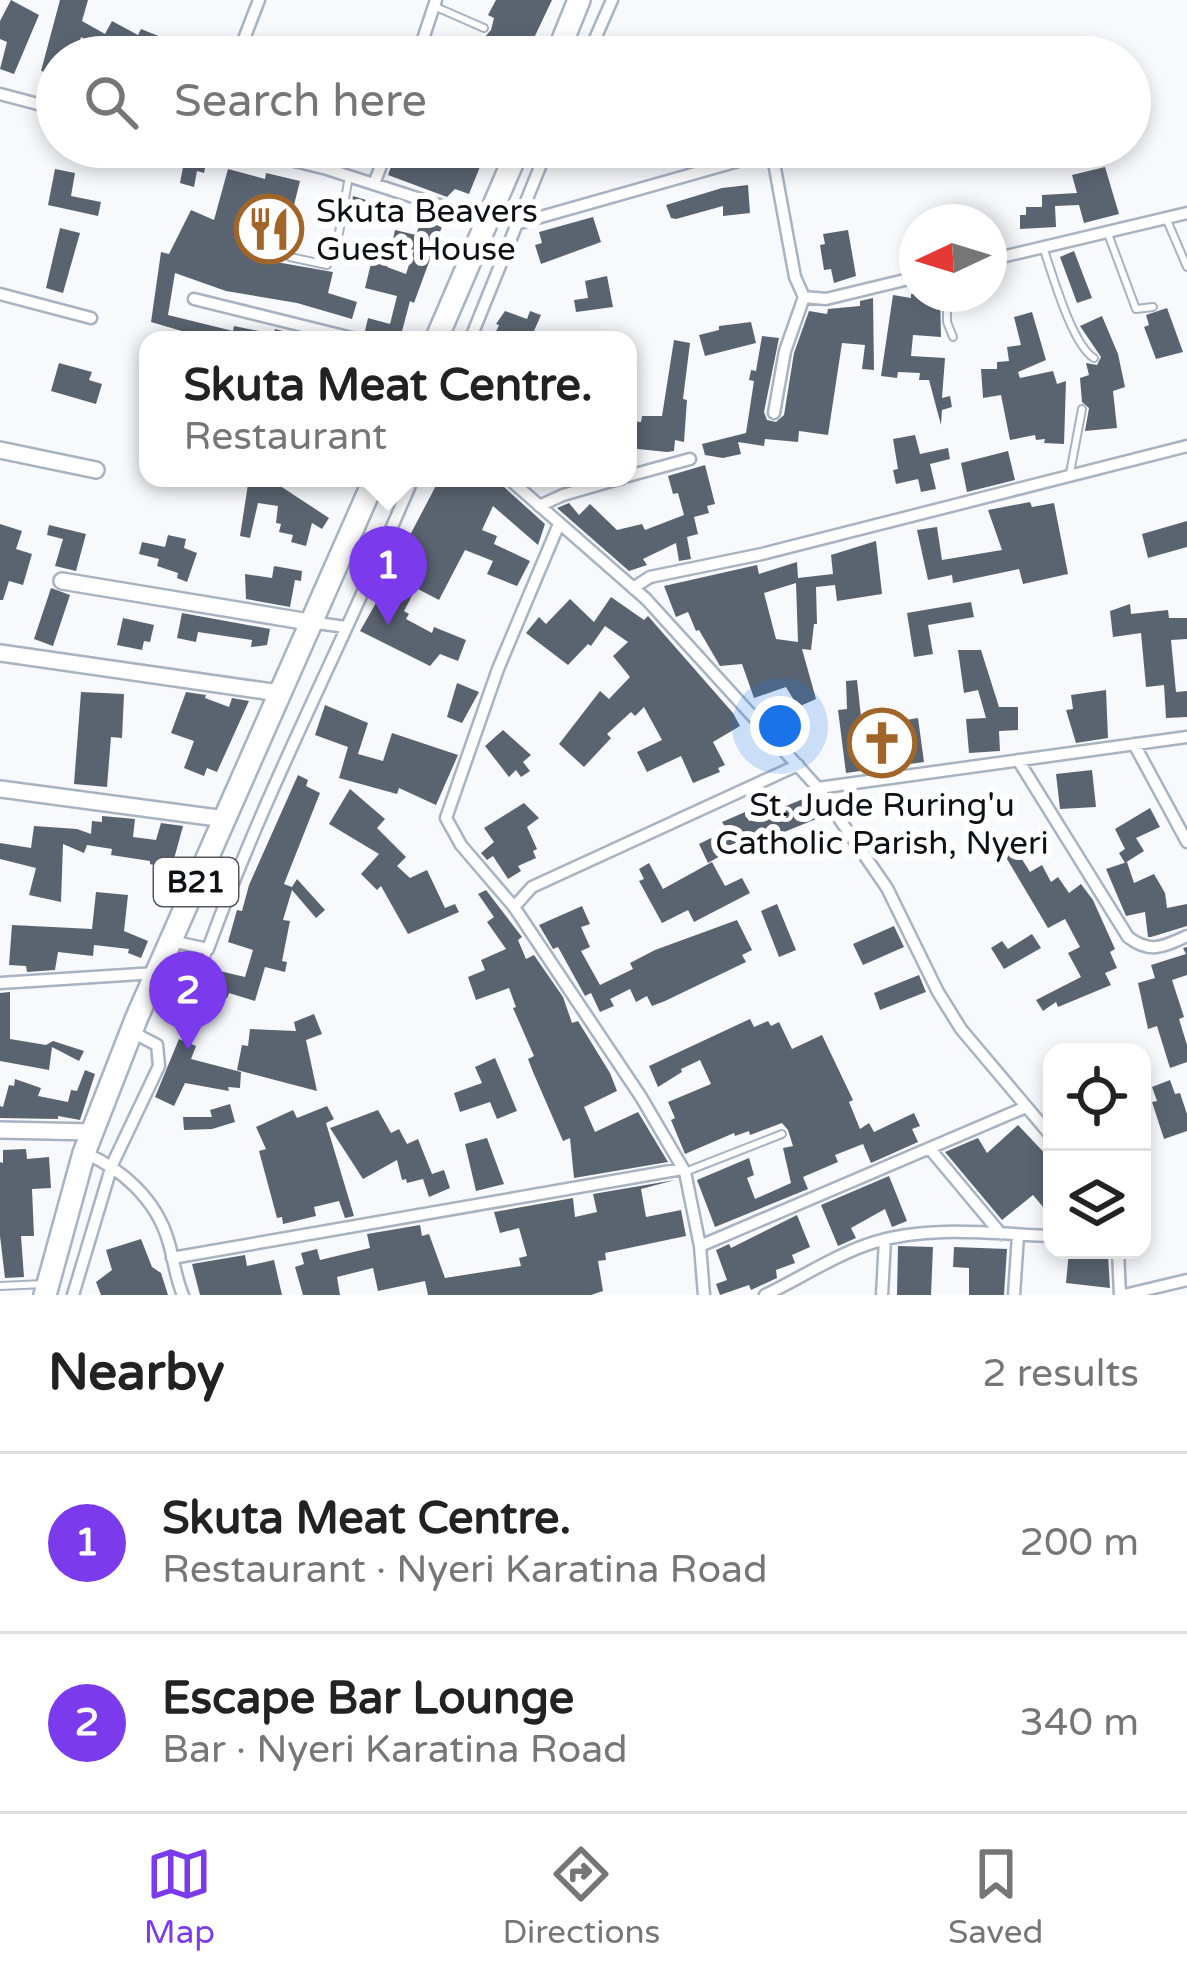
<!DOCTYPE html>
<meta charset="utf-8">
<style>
body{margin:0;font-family:"Varela Round",sans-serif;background:#f6f6f6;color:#222}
.controls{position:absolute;right:36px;bottom:36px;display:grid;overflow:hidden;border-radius:24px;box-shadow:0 6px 18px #0003}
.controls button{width:108px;height:108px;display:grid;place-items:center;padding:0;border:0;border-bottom:3px solid #e0e0e0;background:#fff;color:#222;font:60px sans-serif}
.compass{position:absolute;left:899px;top:204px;width:108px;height:108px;border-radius:50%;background:#fff;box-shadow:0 6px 18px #0003;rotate:266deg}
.you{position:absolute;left:780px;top:726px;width:42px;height:42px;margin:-30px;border:9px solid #fff;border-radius:50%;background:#1a73e8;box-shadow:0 0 0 18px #1a73e833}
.badge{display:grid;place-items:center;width:78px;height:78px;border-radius:50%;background:#7c3aed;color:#fff;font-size:39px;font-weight:700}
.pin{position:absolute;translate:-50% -99px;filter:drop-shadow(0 3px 6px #0008)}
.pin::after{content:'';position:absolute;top:63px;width:42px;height:36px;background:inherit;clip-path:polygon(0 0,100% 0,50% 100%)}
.popup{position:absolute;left:139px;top:331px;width:498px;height:156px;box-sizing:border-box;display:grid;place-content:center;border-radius:24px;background:#fff;filter:drop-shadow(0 3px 9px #0005);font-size:39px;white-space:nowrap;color:#767676}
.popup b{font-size:45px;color:#222}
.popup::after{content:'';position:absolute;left:50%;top:100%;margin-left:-24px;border:24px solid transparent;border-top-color:#fff}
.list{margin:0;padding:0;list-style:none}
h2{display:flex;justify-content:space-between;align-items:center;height:156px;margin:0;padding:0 48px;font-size:51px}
h2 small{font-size:39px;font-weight:400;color:#767676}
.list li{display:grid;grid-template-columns:78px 1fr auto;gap:36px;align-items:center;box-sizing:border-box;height:180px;padding:0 48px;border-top:3px solid #e0e0e0}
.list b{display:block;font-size:45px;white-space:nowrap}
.list p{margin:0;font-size:39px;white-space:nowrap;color:#767676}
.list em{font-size:39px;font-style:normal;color:#767676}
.icon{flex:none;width:66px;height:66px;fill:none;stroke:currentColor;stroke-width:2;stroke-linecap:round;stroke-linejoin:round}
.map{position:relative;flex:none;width:1187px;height:1295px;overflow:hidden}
.search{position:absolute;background:#fff;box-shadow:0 6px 18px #0003;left:36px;right:36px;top:36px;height:132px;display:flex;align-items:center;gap:30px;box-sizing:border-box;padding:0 42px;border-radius:66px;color:#767676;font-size:45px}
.sheet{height:516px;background:#fff}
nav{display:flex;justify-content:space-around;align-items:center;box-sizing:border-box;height:168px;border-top:3px solid #e0e0e0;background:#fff;font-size:33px;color:#767676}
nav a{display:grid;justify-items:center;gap:6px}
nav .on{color:#7c3aed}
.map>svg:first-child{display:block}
.building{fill:#5a6471;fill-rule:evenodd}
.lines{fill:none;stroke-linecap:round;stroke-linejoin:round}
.lane-casing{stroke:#a8b3c2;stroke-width:10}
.street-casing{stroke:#a8b3c2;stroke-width:15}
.secondary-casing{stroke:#a8b3c2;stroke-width:20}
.highway-casing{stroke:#a8b3c2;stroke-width:26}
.lane{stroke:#fff;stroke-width:6}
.street{stroke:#fff;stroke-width:10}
.secondary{stroke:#fff;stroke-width:15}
.highway{stroke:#fff;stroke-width:21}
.labels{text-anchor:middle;stroke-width:12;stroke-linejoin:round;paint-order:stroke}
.shield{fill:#fff;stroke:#56585c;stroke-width:3}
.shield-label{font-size:30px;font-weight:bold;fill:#0d1116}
.poi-label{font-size:33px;fill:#0d1116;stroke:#fff;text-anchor:start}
</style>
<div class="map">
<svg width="1187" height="1295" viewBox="0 0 1187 1295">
<rect width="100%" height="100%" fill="#f7f9fc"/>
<path class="building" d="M11 0 39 15 14 74 0 69 7 42 0 39V21Z
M60 0H88L82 21 105 34 112 21 138 35 141 29 176 43 171 57H101L105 50 81 37 76 57H57V75L41 71Z
M496 0H552L525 57 484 38 491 30 494 18 488 15Z
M188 147 208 155 204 173 197 171 194 187 180 183 184 162 160 158 162 148 187 152Z
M398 147H488L469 194 455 189 447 197 388 175Z
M1105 167 1119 214 1084 223 1079 205 1055 206 1056 227 1020 229V215H1026V207H1042V195L1077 193 1072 175Z
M55 169 75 173 71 196 101 202 98 216 48 205Z
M228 169 265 179 266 173 300 181 294 205 267 199 257 236 265 238 259 259 333 272 328 293 357 302 352 319 297 303 226 291 175 273 168 315 233 331 234 326 274 334 275 329 287 332 285 340H191L192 334 151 322 161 252 169 254 191 210 214 220Z
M748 185 750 213 723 216V206L676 219 671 218 666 205 722 188Z
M353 196 399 210 396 225 350 213Z
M423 214 444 221 414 303 410 301 400 339 365 331 368 318 390 324 397 296 365 288 376 243 392 247 387 267 406 274 414 250 392 244 395 230 416 235Z
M593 217 601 242 541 264 535 245 542 243 539 232Z
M60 228 80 233 63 293 46 288Z
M848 230 856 276 834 283 831 269 824 270 820 245 825 244 823 234Z
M1074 251 1092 298 1077 303 1060 257Z
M607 276 613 307 576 312 574 300 588 298 585 281Z
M911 294H940L941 337 913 335 911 356 945 358 942 398 950 396 952 407 942 410 941 425 929 380H919L920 373 898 372 897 378 881 376 893 295 911 298Z
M873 298 874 370 862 369 865 345 842 343 828 435 799 431 798 442 765 439 764 446 738 442 741 454 723 458 705 455 702 444 746 433 754 381 749 380 751 370 756 371 762 336 779 338 764 412 767 420 776 422 784 415 794 353 809 311 827 314 828 309 860 306V301Z
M1167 308 1183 352 1156 359 1144 327 1149 325 1146 315Z
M505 311 527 319 530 311 541 315 530 340H504L494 336 499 325 496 324Z
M1032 312 1046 360 1018 372 1020 378 1053 371 1057 384 1066 381 1064 444 1044 443 1045 439 1036 440 1035 435 1010 440 1001 395 983 398 981 369H997V362L1009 361 1007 347 1021 345 1014 317Z
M1102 316 1118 354 1125 387 1113 391 1117 428 1085 431 1089 408 1082 402 1080 378 1089 375 1086 363 1097 365 1101 357 1080 326Z
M751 322 756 343 705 356 699 335 719 330V326Z
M674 340 690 343 683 399 687 400 684 442 675 440 674 451 667 452 628 448V421L641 422 642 416H662Z
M59 363 92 372 89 380 102 384 96 404 51 391Z
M915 435 920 454 948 448 950 459 930 464 936 489 921 492 918 479 896 484 893 470 898 469 893 439Z
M1008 451 1015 480 967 492 961 463Z
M705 465 715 504 707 506 709 513 694 517 698 534 687 537 691 559 679 561 676 543 643 559 647 565 629 571 557 508 569 503 579 515 590 504 617 530 642 524 645 530 684 515 678 493 673 494 668 476Z
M249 478H268L329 518 322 529 312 523 306 546 291 542 293 535 279 532 281 524 276 523 278 506 258 503 250 538 240 536Z
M440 478H494L545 524 538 545 493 506 482 530 497 536 494 544 530 561 517 586 487 574 493 561 465 550 439 600 416 588 404 611 409 614 406 619 432 633 434 627 466 640 458 661 440 654 430 666 360 631 376 603 388 610 403 582 389 575Z
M1030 502 1032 507 1054 503 1068 574 1023 584 1019 569 953 583 952 575 928 580 917 530 937 527 942 560 1002 550 988 510Z
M1187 521V547L1148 558 1142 534Z
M0 524 22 531 16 549 32 554 23 585 9 581 3 600H0Z
M49 525 86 534 76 571 55 566 63 539 47 535Z
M168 535 186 539 184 548 197 553 187 582 177 578 178 573 157 566 159 559 139 554 142 542 165 547Z
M876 541 882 594 837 601 835 585 816 587 817 624H814L811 650 802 649 816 699 798 707 786 687 754 698 742 664 720 666 699 630 696 631 688 612 676 617 664 586 757 565 759 574 797 562 798 578 833 574 831 555ZM796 583 798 642 776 639 764 593Z
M274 566 302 571 301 581 295 580 290 607 246 599 245 574 272 578Z
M51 588 70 595 53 646 34 639Z
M611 597 644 620 648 616 733 713 740 726 713 742 725 765 718 768 720 772 693 783 681 756 647 772 637 752 662 740 644 707 635 716 631 712 607 734 611 738 584 767 559 744 600 691 609 699 630 677 613 656 628 642 605 626 591 646 588 644 568 665 526 633 539 617 546 624 570 599 594 622Z
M971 602 974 617 928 625 933 654 914 657 907 613Z
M1130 604 1131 614 1168 610 1169 618H1187V639L1171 640 1176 692 1187 691V717L1166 718 1164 685 1146 687 1141 633 1113 637 1110 611Z
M182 613 270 629 267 645 251 647 252 640 198 632 196 642 177 638Z
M123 618 154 625 150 642 144 641 142 650 117 645Z
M958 650H981L999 707H1018V730L999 731 1000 751 969 753 966 719 986 718 978 690 964 693Z
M857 680 863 735 902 729 900 721 918 718 924 762 846 773 838 710 847 709 846 681Z
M457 683 479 692 462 723 447 717Z
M1106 690 1108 738 1076 743 1066 710 1073 709 1071 695Z
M81 692 124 694 122 738 111 737 107 787 74 784Z
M186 692 206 695 205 698 229 707 232 698 249 701 217 772 207 768 204 776 184 768 194 741 171 733Z
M325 705 368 723 358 754 383 761 392 733 458 755 436 805 399 788 397 794 339 778 348 747 315 735Z
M503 730 531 755 523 762 530 771 521 777 516 770 509 777 485 746Z
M1092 770 1096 807 1060 809 1056 774Z
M298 775 308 780 306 786 320 793 284 884 292 887 297 879 325 910 316 918 292 890 283 920 290 921 282 961 287 962 285 972 265 967 255 1001 229 993 227 998 212 994 214 984 207 982 211 969 245 977 253 950 228 942 237 910 242 911 249 885Z
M350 789 385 819 377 828 406 857 397 866 410 878 427 870 445 908 455 904 459 912 408 934 381 886 377 890 361 874 379 854 329 824Z
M808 797 816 819 772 837 771 833 755 840 753 837 708 863 699 844 727 830 722 822 745 812 749 821Z
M524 803 539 818 527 827 537 849 533 851 536 858 518 866 521 871 508 879 493 856 487 860 481 853 494 842 484 828Z
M1150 808 1160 827 1136 838 1144 851 1125 863 1119 853 1125 849 1115 829Z
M102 816 135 819 133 837 156 840 161 823 183 826 171 870 150 864V861L111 855 112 849 87 845 84 853 63 844 61 902 29 895 36 868 0 859V843L31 848 34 826 77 829 91 834 92 821 102 822Z
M1008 837 1030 872 1042 865 1051 882 1058 877 1069 893 1081 884 1093 900 1115 949 1110 952 1117 968 1105 973 1111 985 1058 1007 1056 1002 1043 1011 1036 1000 1081 977 1068 953 1080 947 1065 919 1048 928 998 844Z
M712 862 725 886 742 878 750 893 694 922 688 910 662 923 639 881 644 879 639 869 649 863 663 889Z
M1127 862 1134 883 1154 874 1165 893 1167 908 1187 904V926L1151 937H1148L1145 912 1126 916 1106 869Z
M486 890 522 937 518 940 526 959 534 955 563 997 572 1023 578 1021 610 1073 617 1091 584 1107 595 1132 638 1112 668 1162 574 1178 570 1138 563 1141 533 1072 528 1059 534 1056 513 1008 516 1007 509 988 476 1000 468 977 485 970 481 960 506 949 487 922 494 917 478 894Z
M96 892 128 895 124 931 148 941 141 958 128 953 129 949 94 945 93 956 58 952 55 970 27 972 26 966 9 965 12 925 92 929Z
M777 904 796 950 779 957 761 911Z
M582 906 590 924 581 927 590 947 581 951 600 985 633 969 630 963 655 950 737 920 752 950 742 955 746 962 665 1001 652 1006 647 996 636 1002 630 989 610 999 614 1006 600 1012 591 993 585 996 558 947 553 949 539 925Z
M894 926 904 947 863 965 853 944Z
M1032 934 1041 948 1004 969 991 948 1002 941 1008 949Z
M1187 947V975L1172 980 1184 1017 1179 1019 1187 1045V1062L1170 1068 1157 1026 1148 1029 1138 983 1155 978 1151 965 1186 954 1183 948Z
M919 975 926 992 880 1010 874 993Z
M10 992V1039L46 1045 53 1041 84 1051 79 1061 52 1047 49 1070 0 1061V993Z
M314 1014 322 1034 306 1040 317 1091 237 1070 242 1045 248 1046 250 1029 296 1031 294 1022Z
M750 1019 754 1027 768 1021 771 1026 779 1022 792 1049 822 1035 853 1100 849 1102 860 1129 869 1123 874 1132 914 1113 920 1126 912 1129 918 1142 871 1163 863 1144 835 1155 838 1162 803 1177 808 1189 715 1227 697 1180 749 1158 754 1175 747 1178 755 1199 791 1183 783 1148 793 1146 788 1130 782 1123 750 1135 749 1131 735 1136 734 1133 685 1154 671 1120 675 1118 668 1102 711 1084 700 1060 681 1069 682 1072 658 1087 649 1066Z
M179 1039 196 1046 191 1059 241 1072 240 1088 228 1087 229 1091 185 1083 174 1106 155 1097Z
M495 1058 517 1111 497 1119 490 1102 460 1112 454 1093 482 1083 475 1067Z
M85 1070 95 1074 80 1120 58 1116V1119L0 1118V1106L3 1107 9 1085 14 1086 15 1079 41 1088 38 1096 68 1102 71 1090 77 1091Z
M1170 1080 1175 1094 1180 1093 1187 1114V1131L1164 1139 1152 1102 1157 1101 1152 1087Z
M230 1104 235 1122 212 1129 184 1130 183 1117H212L210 1110Z
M327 1106 334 1119 326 1123 354 1216 345 1218 339 1201 314 1207 316 1216 283 1224 282 1217 277 1218 259 1151 266 1149 256 1127 293 1110 297 1118Z
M378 1110 391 1133 399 1129 407 1144 418 1139 432 1174 444 1170 450 1188 429 1197 423 1179 407 1183 406 1179 402 1180 397 1160 363 1179 330 1128Z
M1018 1125 1052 1161V1201L1044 1208 1033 1195 1002 1220 945 1152 978 1138 987 1153Z
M487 1138 504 1184 476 1191 465 1144Z
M26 1149 27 1159 49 1157 51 1188 32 1189 34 1236H21L24 1277 5 1278 0 1236V1162L3 1163V1150Z
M889 1176 907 1221 892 1227 885 1209 851 1228 856 1238 838 1246 821 1205Z
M675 1180 641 1189 646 1217 681 1210 686 1236 605 1253 606 1260 598 1261 603 1291 591 1295H428L425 1281 378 1291 373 1268 337 1277 340 1295H303L295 1267 304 1264 301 1253 317 1249 320 1260 370 1248 367 1234 420 1225 422 1236 429 1234 445 1278 521 1266 519 1258 527 1256 519 1228 500 1233 494 1212 573 1198 575 1217 597 1212 593 1194Z
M797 1215 810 1247 792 1255 795 1263 776 1270 777 1278 751 1290 749 1285 720 1295 716 1284 727 1280 716 1250 729 1244 731 1248Z
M141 1239 152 1267 161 1273 168 1295H101L96 1282 112 1270 106 1250Z
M898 1246 933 1247 931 1295H897Z
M954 1247 1007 1249 1004 1295H969V1268L953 1267Z
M1069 1251 1108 1255 1110 1288 1066 1283Z
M245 1255 247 1266 274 1260 282 1295H200L192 1264Z"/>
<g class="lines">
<defs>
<path id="lane" d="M436 7 484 28
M1166 218 1187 267
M1107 231 1136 309 1153 307
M1043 247C1052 273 1072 345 1094 358
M290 257 327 265 339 233 349 176
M947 294V322L953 337
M1070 473 1082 409
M149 998 187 1001 196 996 208 951
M685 1172 782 1134
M0 1286 44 1284"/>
<path id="street" d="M237 57 259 0
M417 57 436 0
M587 57 612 0
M0 94 57 109
M238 147 327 169 488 221
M772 152 795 277 804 297 826 299 917 277
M374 184 388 147
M516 224 788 147
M989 260 1187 213
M0 294 91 318
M194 299 360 340
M470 340 548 147
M774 413 785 351 804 297
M628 476 690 459
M508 478 646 599 818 788 887 888 938 992 961 1029 1052 1137
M539 506 563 495 622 478
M559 524 498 669 446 818 461 845 514 907 641 1097 685 1172 700 1246 704 1295
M633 588 650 577 762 554 1187 446
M309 622 346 627
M1134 744 1187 842
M1018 760 1128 937C1150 954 1163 947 1187 936
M818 788 1187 737
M514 907 532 887 798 765
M171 941 208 949C266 788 347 636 413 478
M0 983 156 973
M930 1149 1001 1234
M84 1153C122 1168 156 1200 168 1240 174 1259 175 1277 183 1295
M700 1246 1026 1107
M1118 1250 1120 1295
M172 1258 682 1169
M73 1295 112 1165 159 1066 157 1045 132 1032
M765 1295C801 1278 836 1254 875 1242 930 1225 995 1234 1052 1236
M882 1295 885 1239
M1014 1295 1018 1235
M1124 1295 1187 1280"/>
<path id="secondary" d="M0 450 96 470
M62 581 309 622
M0 653 279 693
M0 789 225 819
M0 1130 93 1132"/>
<path id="highway" d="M556 57 579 0
M436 340 519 147
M45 1295 84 1153 137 1017 375 478"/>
</defs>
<use href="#lane" class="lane-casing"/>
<use href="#street" class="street-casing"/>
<use href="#secondary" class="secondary-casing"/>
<use href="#highway" class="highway-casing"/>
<use href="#lane" class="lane"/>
<use href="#street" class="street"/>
<use href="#secondary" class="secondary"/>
<use href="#highway" class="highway"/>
</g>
<defs>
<symbol id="restaurant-ring" viewBox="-11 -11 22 22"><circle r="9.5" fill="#fff" stroke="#a26529" stroke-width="1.5"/><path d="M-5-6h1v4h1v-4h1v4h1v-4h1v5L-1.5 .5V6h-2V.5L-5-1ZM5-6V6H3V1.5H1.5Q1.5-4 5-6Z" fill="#a26529"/></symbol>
<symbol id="church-ring" viewBox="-11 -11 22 22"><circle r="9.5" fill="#fff" stroke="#a26529" stroke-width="1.5"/><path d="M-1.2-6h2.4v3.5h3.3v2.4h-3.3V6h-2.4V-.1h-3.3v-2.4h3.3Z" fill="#a26529"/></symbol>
</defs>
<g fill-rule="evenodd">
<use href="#restaurant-ring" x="231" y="191" width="76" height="76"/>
<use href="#church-ring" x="844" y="705" width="76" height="76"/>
</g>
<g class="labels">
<rect class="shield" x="154" y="858" width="84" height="48" rx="9"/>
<g class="shield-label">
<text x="196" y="892">B21</text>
</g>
<g class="poi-label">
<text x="316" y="222">Skuta Beavers<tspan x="316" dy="38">Guest House</tspan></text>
<text x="882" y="816" text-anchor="middle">St. Jude Ruring'u<tspan x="882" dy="38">Catholic Parish, Nyeri</tspan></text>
</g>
</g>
</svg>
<div class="controls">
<button><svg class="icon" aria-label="locate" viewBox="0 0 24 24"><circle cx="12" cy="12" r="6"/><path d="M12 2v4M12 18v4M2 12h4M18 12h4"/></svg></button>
<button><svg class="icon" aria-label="layers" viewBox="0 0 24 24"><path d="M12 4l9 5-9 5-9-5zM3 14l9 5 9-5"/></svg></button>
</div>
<svg class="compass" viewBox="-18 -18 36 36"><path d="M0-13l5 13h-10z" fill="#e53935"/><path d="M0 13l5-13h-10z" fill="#767676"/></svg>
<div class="you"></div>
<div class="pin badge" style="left:388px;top:625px">1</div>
<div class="popup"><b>Skuta Meat Centre.</b>Restaurant</div>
<div class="pin badge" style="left:188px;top:1050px">2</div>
<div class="search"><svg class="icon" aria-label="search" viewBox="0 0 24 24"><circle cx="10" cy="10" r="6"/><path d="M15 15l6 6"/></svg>Search here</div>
</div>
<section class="sheet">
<h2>Nearby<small>2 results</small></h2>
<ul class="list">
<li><span class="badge">1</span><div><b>Skuta Meat Centre.</b><p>Restaurant · Nyeri Karatina Road</p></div><em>200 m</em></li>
<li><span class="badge">2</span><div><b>Escape Bar Lounge</b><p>Bar · Nyeri Karatina Road</p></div><em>340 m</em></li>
</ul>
</section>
<nav>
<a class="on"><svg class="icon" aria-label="map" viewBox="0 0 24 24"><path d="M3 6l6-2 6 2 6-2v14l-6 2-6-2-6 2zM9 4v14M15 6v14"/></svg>Map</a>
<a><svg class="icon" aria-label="directions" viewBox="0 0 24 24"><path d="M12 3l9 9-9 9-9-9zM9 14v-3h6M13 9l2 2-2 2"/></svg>Directions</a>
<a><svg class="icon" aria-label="saved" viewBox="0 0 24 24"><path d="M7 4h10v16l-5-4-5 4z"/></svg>Saved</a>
</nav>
